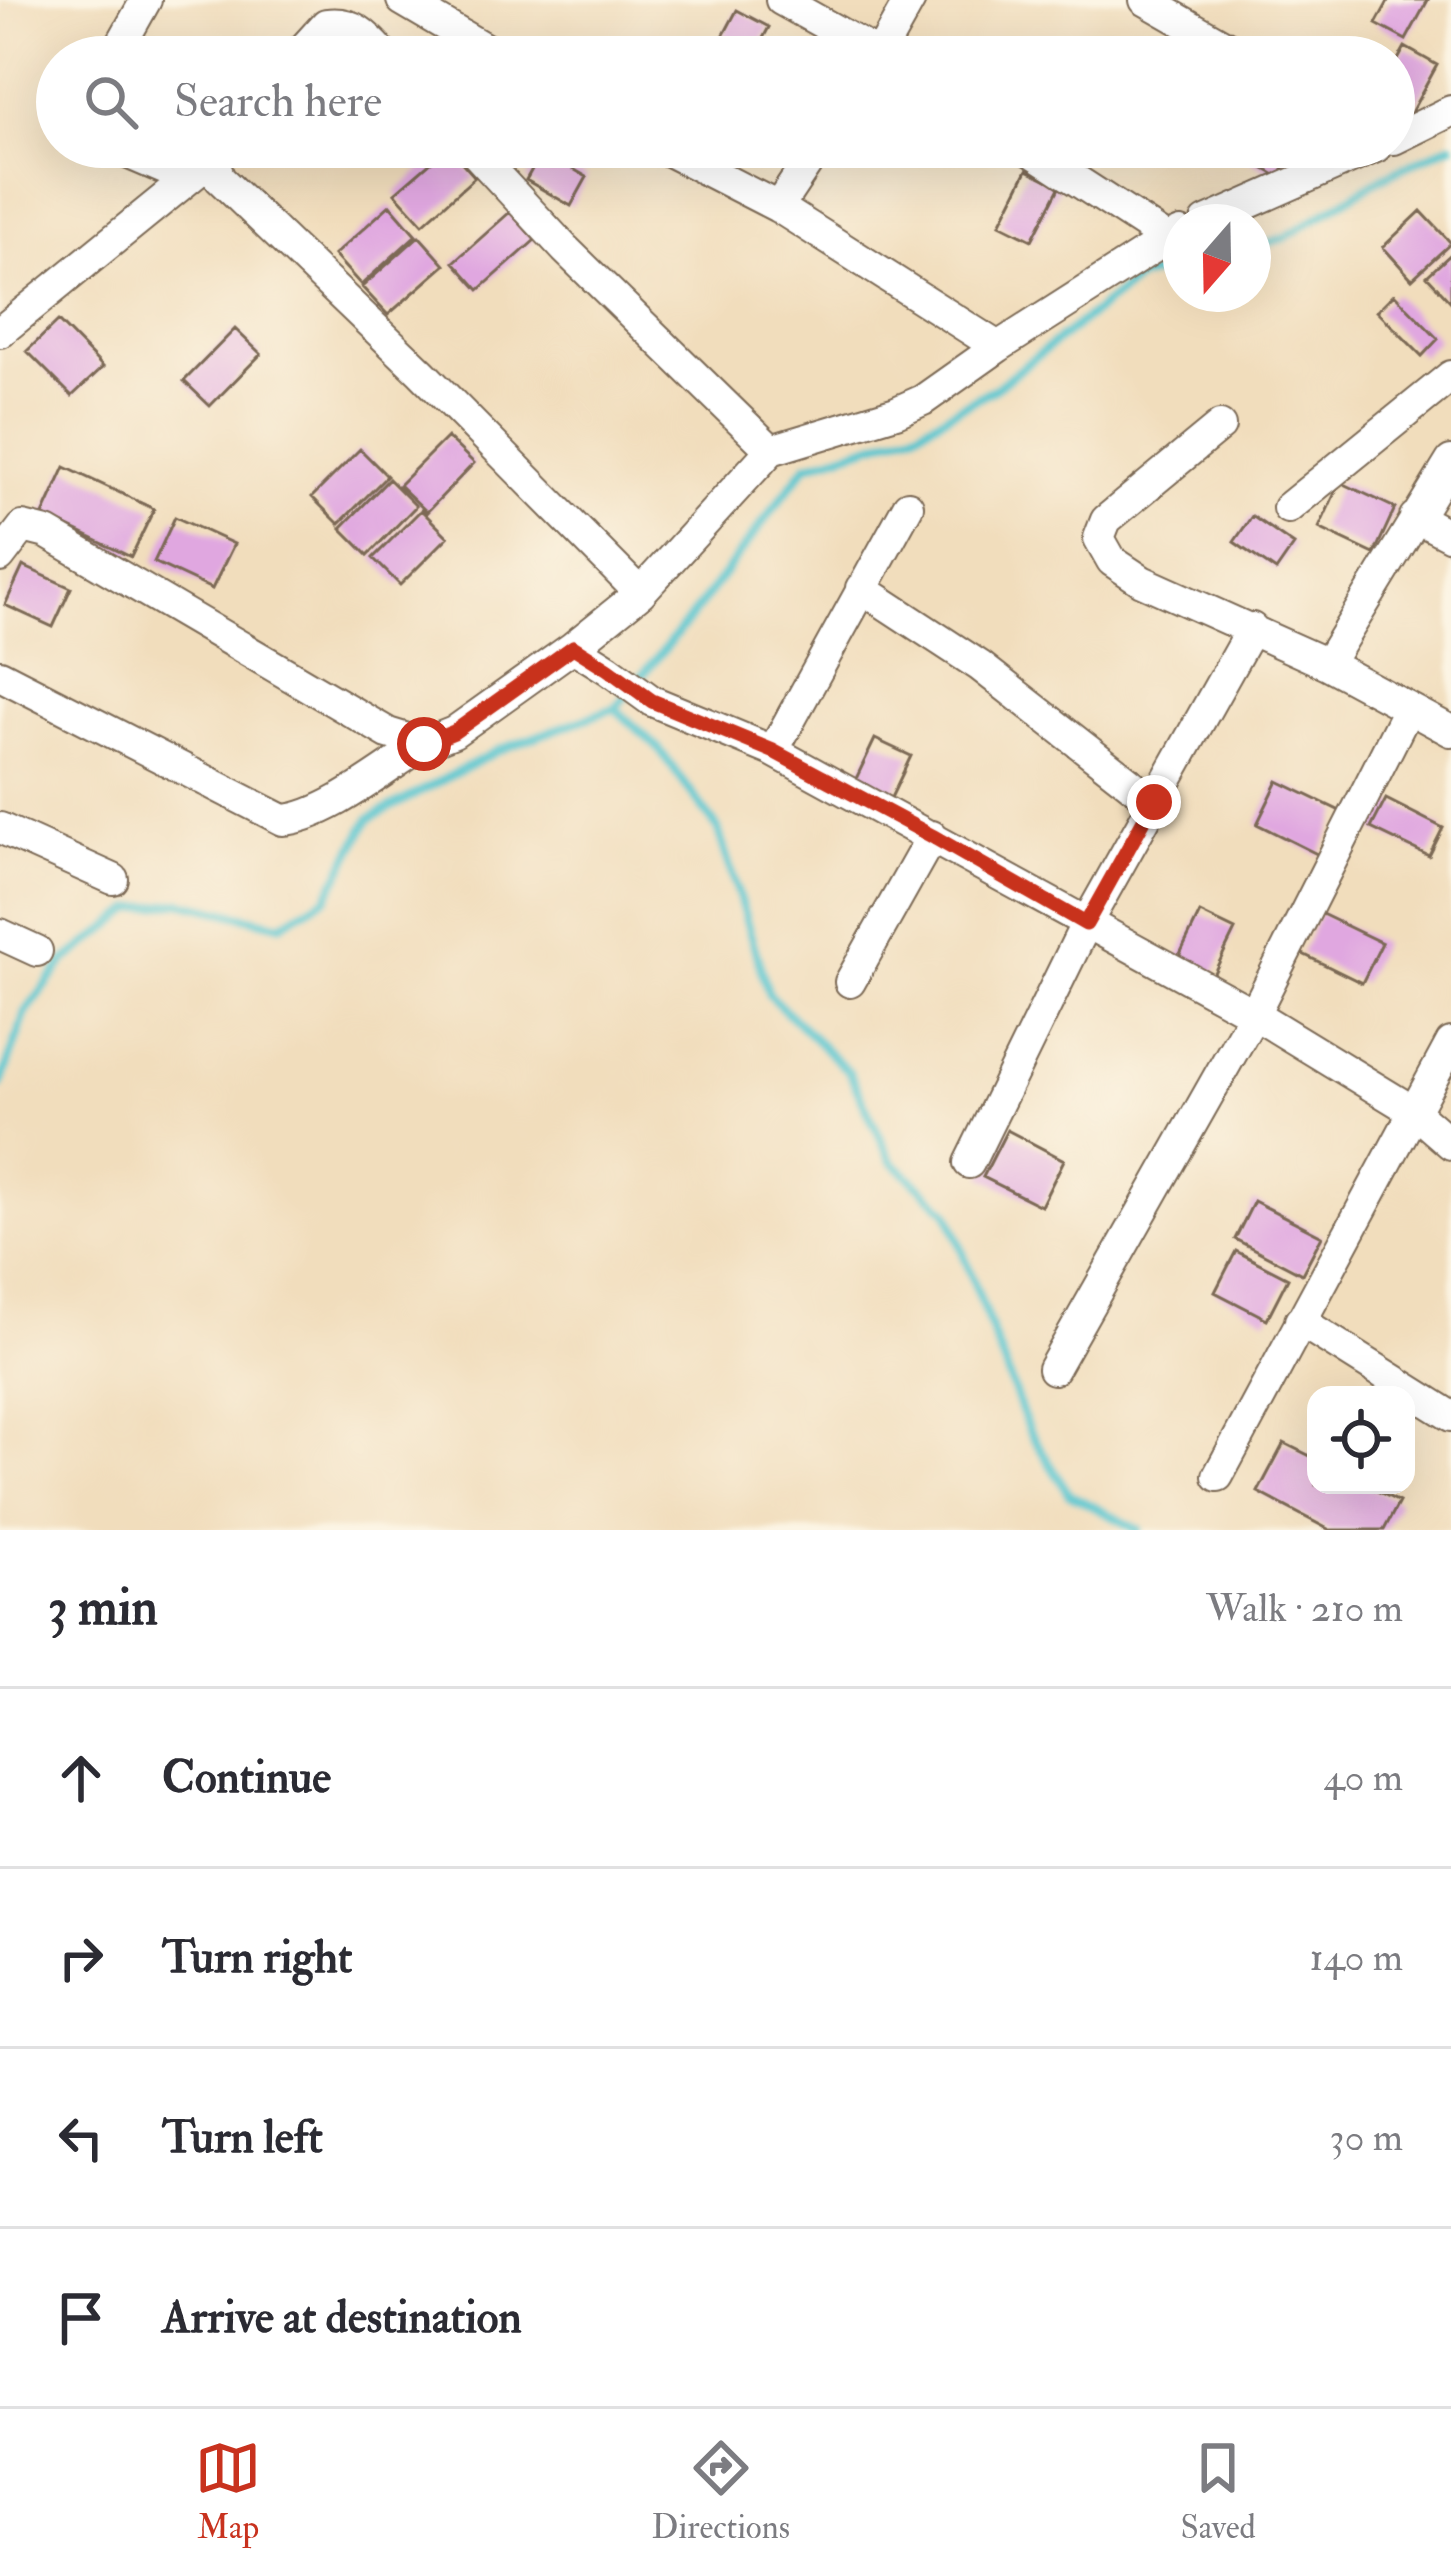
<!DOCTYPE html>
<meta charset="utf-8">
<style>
body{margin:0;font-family:"IM FELL Double Pica",serif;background:#f2f2f3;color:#2b2b33}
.controls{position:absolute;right:36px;bottom:36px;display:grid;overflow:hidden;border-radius:24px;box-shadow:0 12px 48px #0002}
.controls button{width:108px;height:108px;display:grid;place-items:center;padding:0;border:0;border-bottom:3px solid #e1e1e2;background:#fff;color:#2b2b33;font:60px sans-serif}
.compass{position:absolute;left:1163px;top:204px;width:108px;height:108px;border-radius:50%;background:#fff;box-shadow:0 12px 48px #0002;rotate:200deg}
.stop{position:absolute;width:36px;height:36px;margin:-27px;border:9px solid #c8321e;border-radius:50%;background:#fff}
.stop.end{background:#c8321e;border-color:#fff;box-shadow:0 3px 12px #0008}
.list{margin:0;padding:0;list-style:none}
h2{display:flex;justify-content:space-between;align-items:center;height:156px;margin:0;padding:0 48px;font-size:51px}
h2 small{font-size:39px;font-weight:400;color:#7c7c81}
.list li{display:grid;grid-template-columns:78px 1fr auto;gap:36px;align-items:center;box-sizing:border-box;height:180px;padding:0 48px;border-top:3px solid #e1e1e2}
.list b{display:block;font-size:45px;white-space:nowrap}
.list em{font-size:39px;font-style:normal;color:#7c7c81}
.icon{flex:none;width:66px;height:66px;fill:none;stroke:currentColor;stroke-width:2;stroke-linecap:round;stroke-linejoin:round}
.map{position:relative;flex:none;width:1451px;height:1530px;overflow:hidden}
.search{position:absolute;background:#fff;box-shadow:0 12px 48px #0002;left:36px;right:36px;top:36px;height:132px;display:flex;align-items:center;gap:30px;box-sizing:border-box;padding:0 42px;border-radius:66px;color:#7c7c81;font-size:45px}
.sheet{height:876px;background:#fff}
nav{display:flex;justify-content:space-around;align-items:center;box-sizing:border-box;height:168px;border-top:3px solid #e1e1e2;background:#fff;font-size:33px;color:#7c7c81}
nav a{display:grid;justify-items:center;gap:6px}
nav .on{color:#c8321e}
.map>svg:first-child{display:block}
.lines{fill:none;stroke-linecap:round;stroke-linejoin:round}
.stream{stroke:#57c4ce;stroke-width:9}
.building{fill:#e0a7e0}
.minor-casing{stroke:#7b6955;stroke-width:34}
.minor{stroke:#fff;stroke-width:30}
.route{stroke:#c8321e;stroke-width:15}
</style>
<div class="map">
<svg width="1451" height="1530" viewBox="0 0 1451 1530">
<rect width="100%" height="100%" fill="#fcf5e5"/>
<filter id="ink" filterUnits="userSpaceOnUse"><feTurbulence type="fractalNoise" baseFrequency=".00833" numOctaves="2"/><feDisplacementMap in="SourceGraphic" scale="24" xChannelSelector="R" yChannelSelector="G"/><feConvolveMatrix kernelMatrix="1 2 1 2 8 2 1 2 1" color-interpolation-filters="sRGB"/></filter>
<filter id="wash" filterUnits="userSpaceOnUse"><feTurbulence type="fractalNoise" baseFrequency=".004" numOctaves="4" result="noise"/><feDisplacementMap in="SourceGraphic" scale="48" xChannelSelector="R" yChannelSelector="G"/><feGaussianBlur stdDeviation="2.7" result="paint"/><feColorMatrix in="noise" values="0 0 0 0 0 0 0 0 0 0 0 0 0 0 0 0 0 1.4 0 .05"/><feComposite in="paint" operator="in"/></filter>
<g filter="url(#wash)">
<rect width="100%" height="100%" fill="#f1ddbc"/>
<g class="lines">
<path class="stream" d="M1253 247 1284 238 1383 177 1451 145
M615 708 658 748 718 829 769 995 849 1072 891 1160 948 1212 1028 1429 1069 1494 1139 1530
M0 1086 26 1012 64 962 133 909 181 902 280 925 327 897 369 819 499 750 615 708 691 617 807 465 919 430 995 388 1139 278 1181 267"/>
</g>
<g id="blocks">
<path class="building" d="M1389 0H1428L1406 40 1376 24Z
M737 10 769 27 753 57H712Z
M1405 47 1437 65 1407 120 1394 113V67Z
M448 147 475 177 423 224 395 193Z
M1241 147H1296L1279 177 1237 153Z
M542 151 587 177 571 206 526 180Z
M1027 170 1060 186 1032 240 1000 224Z
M390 205 416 235 361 285 334 255Z
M1421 211 1451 243 1412 279 1383 247Z
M510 212 535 240 479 290 454 262Z
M419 236 445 265 388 315 362 287Z
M1451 254V302L1427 276Z
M1394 294 1438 339 1422 356 1377 311Z
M58 321 103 367 72 396 27 351Z
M235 329 261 354 210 406 184 381Z
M447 437 474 463 427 512 399 485Z
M360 449 387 476 339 524 312 497Z
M65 467 154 509 131 557 43 515Z
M389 479 416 506 368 555 341 528Z
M1340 482 1395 508 1374 554 1319 528Z
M421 510 448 537 400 585 373 558Z
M1252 516 1294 545 1276 571 1234 542Z
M175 517 234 544 212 589 154 562Z
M23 566 71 588 53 627 5 605Z
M875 739 911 756 889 802 853 785Z
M1278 781 1340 811 1319 855 1257 824Z
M1386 799 1443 828 1429 856 1371 828Z
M1200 913 1235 930 1212 977 1177 960Z
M1320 913 1382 943 1362 983 1301 953Z
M1007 1130 1064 1160 1041 1206 983 1177Z
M1254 1201 1322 1236 1302 1274 1235 1239Z
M1236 1251 1288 1278 1267 1319 1215 1292Z
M1284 1443 1316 1459V1485H1365L1399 1502 1384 1530H1330L1258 1492Z"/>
</g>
</g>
<g filter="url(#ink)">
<use href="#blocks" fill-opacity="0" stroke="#7b6955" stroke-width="3"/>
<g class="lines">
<defs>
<path id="minor" d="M402 0 499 57
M781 0 883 57
M1145 0 1245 57
M114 57 146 0
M296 57 326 24C355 20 368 37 386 57
M878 57 910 0
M1394 139 1451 111
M113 147 188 179
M218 147 214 158 219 178 421 372 640 593
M470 147 565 249 771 450
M661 147 778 207 818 147
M1025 147 1167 239
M778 207 998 347
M1206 222 1376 147
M0 332 214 158
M1220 426 1106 520 1099 538 1112 561 1142 581 1327 664 1451 731
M1288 508 1451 376
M1415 517 1451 536
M0 557 23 527 47 533 388 733 424 744 454 732 573 647 640 593 771 450 896 412 923 400 998 347 1167 239 1181 233
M861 588 980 666 1154 802
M573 647 608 669 652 701 773 751 1254 1014 1413 1111 1451 1144
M1327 664 1451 461
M0 675 283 820C326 817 386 768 424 744
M773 751 908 506
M0 828 113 879
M0 934 37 951
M850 982 932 836
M969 1163 1086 924 1252 628
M1300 1321 1451 1416
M1053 1369 1254 1014 1408 709
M1218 1476 1451 1043"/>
</defs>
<use href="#minor" class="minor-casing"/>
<use href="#minor" class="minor"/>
</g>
</g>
<g class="lines" filter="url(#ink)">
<path class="route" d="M424 744 454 732 573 647 608 669 652 701 773 751 932 836 1086 924 1154 802"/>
</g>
</svg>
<div class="controls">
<button><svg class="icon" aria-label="locate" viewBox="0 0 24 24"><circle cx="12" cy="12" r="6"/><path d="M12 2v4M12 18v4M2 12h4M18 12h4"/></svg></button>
</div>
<svg class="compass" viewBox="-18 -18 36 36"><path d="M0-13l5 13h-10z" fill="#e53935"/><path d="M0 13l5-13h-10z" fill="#7c7c81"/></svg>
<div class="stop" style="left:424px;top:744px"></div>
<div class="stop end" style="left:1154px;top:802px"></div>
<div class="search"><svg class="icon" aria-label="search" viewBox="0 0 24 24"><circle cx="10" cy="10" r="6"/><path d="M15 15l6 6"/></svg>Search here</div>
</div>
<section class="sheet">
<h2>3 min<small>Walk · 210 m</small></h2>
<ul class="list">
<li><svg class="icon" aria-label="ahead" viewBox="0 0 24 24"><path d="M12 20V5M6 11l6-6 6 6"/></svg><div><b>Continue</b></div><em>40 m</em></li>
<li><svg class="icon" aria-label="right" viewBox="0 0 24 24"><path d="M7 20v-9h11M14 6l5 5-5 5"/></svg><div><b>Turn right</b></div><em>140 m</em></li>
<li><svg class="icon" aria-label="left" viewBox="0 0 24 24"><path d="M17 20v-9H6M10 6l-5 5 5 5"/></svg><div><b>Turn left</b></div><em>30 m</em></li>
<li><svg class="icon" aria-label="arrive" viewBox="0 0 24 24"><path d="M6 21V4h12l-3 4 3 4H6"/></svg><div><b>Arrive at destination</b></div></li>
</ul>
</section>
<nav>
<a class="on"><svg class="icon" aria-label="map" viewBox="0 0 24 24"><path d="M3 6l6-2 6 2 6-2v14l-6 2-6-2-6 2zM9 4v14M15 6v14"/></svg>Map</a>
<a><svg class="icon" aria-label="directions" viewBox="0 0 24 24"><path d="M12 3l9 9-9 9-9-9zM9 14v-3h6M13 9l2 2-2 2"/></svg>Directions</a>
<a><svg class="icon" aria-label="saved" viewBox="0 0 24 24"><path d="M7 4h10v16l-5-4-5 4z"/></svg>Saved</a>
</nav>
